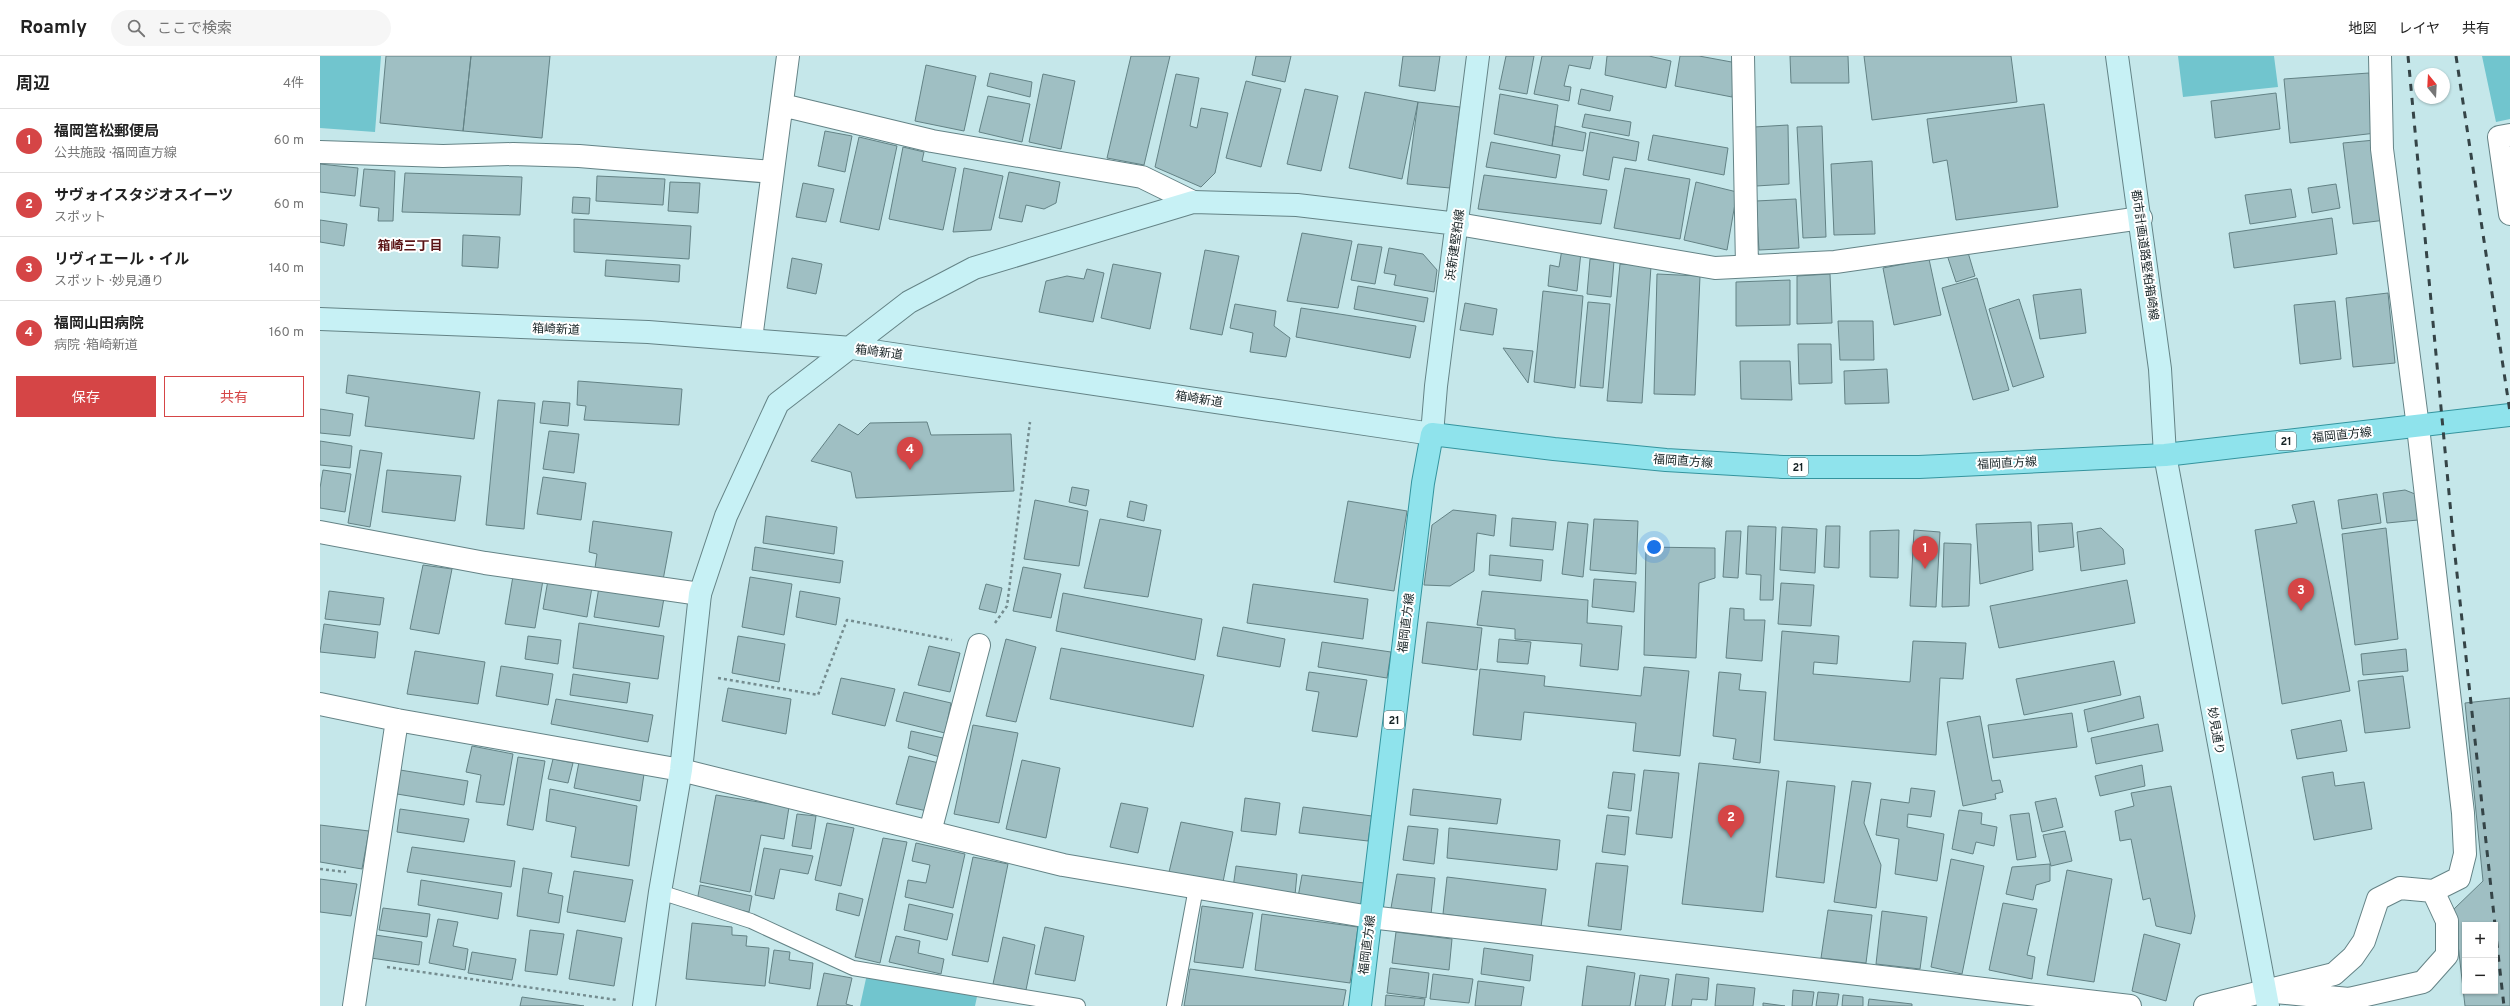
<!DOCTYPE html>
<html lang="ja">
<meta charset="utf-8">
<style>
body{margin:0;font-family:Overpass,"Noto Sans JP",sans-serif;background:#f6f6f6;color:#222}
.controls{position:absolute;right:12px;bottom:12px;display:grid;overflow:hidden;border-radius:0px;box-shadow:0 1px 3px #0004}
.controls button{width:36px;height:36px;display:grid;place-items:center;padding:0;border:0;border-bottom:1px solid #e0e0e0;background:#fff;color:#222;font:20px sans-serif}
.compass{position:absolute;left:2094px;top:12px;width:36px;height:36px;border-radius:50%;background:#fff;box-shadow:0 1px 3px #0004;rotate:342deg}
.you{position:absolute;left:1334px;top:491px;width:14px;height:14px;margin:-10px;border:3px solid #fff;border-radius:50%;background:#1a73e8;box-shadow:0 0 0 6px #1a73e833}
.badge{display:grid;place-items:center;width:26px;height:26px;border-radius:50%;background:#d54546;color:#fff;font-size:13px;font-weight:700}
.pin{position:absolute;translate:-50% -33px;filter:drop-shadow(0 1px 2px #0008)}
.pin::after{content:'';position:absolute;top:21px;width:14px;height:12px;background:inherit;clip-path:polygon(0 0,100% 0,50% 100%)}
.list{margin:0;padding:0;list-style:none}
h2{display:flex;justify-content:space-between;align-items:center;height:52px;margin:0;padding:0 16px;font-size:17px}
h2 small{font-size:13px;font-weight:400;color:#767676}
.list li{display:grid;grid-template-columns:26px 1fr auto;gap:12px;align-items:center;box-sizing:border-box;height:64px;padding:0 16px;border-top:1px solid #e0e0e0}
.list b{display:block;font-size:15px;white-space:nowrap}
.list p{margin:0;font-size:13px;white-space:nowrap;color:#767676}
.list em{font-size:13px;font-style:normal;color:#767676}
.actions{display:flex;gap:8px;padding:12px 16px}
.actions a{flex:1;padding:9px 0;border:1px solid #d54546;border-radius:0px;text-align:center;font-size:14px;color:#d54546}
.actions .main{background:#d54546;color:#fff}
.icon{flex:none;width:22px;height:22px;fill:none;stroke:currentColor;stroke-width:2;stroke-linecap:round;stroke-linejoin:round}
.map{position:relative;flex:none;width:2190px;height:950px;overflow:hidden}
header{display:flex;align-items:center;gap:24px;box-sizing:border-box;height:56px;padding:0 20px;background:#fff;border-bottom:1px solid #e0e0e0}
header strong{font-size:19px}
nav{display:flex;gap:22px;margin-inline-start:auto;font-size:14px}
.search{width:280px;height:36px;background:#f6f6f6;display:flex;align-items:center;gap:10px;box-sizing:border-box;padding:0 14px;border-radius:22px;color:#767676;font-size:15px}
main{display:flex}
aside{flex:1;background:#fff}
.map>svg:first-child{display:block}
.green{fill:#71c5ce}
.building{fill:#9fbfc3;stroke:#638285;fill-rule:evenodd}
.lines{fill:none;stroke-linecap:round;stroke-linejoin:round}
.lane-casing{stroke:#648386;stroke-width:16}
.street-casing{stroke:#648386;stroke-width:24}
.secondary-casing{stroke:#648386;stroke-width:24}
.primary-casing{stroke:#34949e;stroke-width:24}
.path{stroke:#748c8f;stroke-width:2.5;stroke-dasharray:3 3;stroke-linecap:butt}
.lane{stroke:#fff;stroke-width:14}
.street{stroke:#fff;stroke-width:22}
.secondary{stroke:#c7f1f5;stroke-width:22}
.primary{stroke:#8fe3ec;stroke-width:22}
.rail{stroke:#354447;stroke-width:3;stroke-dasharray:7 7;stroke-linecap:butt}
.labels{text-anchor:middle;stroke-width:4;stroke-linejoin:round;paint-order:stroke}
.shield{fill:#fff;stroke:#5d6566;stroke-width:1}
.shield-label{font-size:11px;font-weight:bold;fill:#172325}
.street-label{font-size:12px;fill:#172325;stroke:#fff}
.neighbourhood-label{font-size:13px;font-weight:bold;fill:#591416;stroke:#fff}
</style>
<header>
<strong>Roamly</strong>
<div class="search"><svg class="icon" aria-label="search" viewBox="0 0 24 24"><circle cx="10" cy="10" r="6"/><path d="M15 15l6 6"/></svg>ここで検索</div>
<nav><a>地図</a><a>レイヤ</a><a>共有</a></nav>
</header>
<main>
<aside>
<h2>周辺<small>4件</small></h2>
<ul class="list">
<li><span class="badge">1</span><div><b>福岡筥松郵便局</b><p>公共施設 · 福岡直方線</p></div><em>60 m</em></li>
<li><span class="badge">2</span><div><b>サヴォイスタジオスイーツ</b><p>スポット</p></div><em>60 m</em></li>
<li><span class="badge">3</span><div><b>リヴィエール・イル</b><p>スポット · 妙見通り</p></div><em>140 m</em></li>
<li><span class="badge">4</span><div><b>福岡山田病院</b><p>病院 · 箱崎新道</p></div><em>160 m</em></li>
</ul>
<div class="actions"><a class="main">保存</a><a>共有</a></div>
</aside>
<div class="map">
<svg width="2190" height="950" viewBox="0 0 2190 950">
<rect width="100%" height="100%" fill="#c5e7ea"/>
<path class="green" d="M0 0H61L55 76 0 72Z
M1858 0H1954L1958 31 1863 41Z
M2162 0H2190V63L2176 66Z
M547 918 658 936 655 950H540Z"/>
<path class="building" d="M66 0H151L143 75 60 67Z
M151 0H230L222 82 143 75Z
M811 0H850L824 109 787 102Z
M936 0H971L965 26 932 19Z
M1083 0H1120L1115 35 1079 30Z
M1186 0H1214L1207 38 1179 33Z
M1222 0H1273L1270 13 1249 9 1244 30 1251 31 1249 45 1214 38Z
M1287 0H1329L1351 5 1346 32 1285 19Z
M1360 0H1379L1417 7 1412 41 1355 30Z
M1470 0H1528L1529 27H1471Z
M1544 0H1691L1697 46 1552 64Z
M606 9 656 20 644 75 595 65Z
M670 17 712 26 710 41 667 30Z
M2049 17 2056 77 1970 87 1964 23Z
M723 18 755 25 741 93 709 86Z
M856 18 879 22 870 70 877 72 881 52 908 57 895 117 881 131 835 111Z
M926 25 961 33 941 111 906 102Z
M985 33 1018 40 1001 115 967 108Z
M1261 33 1293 40 1290 55 1258 48Z
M1045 36 1098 46 1082 123 1029 112Z
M1956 37 1960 73 1895 82 1891 45Z
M1180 38 1238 49 1232 90 1174 78Z
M668 40 710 48 702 86 659 76Z
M1098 46 1140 51 1130 132 1087 128Z
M1724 48 1738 151 1636 164 1627 104 1613 107 1607 63Z
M1265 58 1311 66 1309 80 1262 71Z
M1468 69 1469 128 1436 130 1434 71Z
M1235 70 1266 77 1263 95 1232 90Z
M1502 70 1506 181 1483 182 1477 71Z
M505 75 532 80 525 116 498 110Z
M1270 76 1319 86 1316 105 1293 101 1289 124 1263 119Z
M1333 79 1408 92 1404 119 1328 104Z
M539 81 577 90 559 174 520 166Z
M2055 84 2066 164 2033 168 2023 87Z
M1171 86 1240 99 1236 122 1166 111Z
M583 91 604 96 602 105 636 112 623 174 569 163Z
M1552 105 1555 178 1514 179 1511 108Z
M0 108 38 112 35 140 0 136Z
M644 112 683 120 671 174 633 176Z
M1305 112 1370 123 1360 183 1294 172Z
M44 113 75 115 73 165H58L59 152 40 150Z
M689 116 740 126 736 147 724 153 706 149 702 166 679 162Z
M85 117 202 121 200 159 82 156Z
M1164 119 1287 134 1281 168 1158 153Z
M277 120 345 123 343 149 276 145Z
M350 126 380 127 378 157 348 155Z
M1376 126 1417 136 1407 194 1364 184Z
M483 127 514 133 506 166 476 161Z
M2016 128 2020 152 1992 157 1988 132Z
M1971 133 1976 161 1930 168 1925 139Z
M253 141 270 142 269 158 252 157Z
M1476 143 1479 192 1439 194 1436 145Z
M2012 162 2017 198 1914 212 1909 177Z
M254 163 371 170 369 203 254 196Z
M0 164 27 168 24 190 0 186Z
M982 177 1032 185 1018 252 967 245Z
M143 179 180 181 178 212 142 210Z
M1038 188 1062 191 1055 228 1031 224Z
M1069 192 1103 198 1117 214 1114 236 1074 229 1076 219 1064 217Z
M1242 193 1261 196 1257 235 1228 230 1230 209 1239 211Z
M1647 193 1655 220 1636 226 1627 199Z
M885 194 919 200 902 279 870 273Z
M472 202 502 208 496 238 467 232Z
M1270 203 1294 205 1291 241 1267 238Z
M1609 203 1621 259 1574 269 1563 212Z
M286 204 360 209 359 226 285 220Z
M793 208 841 217 830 273 781 262Z
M1300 208 1331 210 1322 347 1287 345Z
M767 213 784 217 773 266 719 256 726 225 747 220 764 223Z
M1337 218 1380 220 1375 339 1334 338Z
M1510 218 1512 267 1477 268V220Z
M1657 222 1689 334 1653 344 1622 232Z
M1470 224V269L1416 270V226Z
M1038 230 1108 242 1104 266 1034 253Z
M1761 233 1766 277 1720 283 1713 239Z
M1223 235 1263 240 1255 332 1214 326Z
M2068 237 2075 307 2033 311 2026 242Z
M1699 243 1724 321 1693 331 1669 253Z
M2015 245 2021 303 1980 308 1974 249Z
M1268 246 1290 248 1283 332 1260 330Z
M1145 247 1177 253 1173 279 1140 274Z
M915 248 956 255 954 270 970 282 966 301 930 296 933 277 910 272Z
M981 252 1096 270 1090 302 976 281Z
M1518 265H1553L1554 304H1520Z
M1478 288H1511L1512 327 1479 328Z
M1183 292 1213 295 1208 327Z
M1420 305H1470L1472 344 1421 343Z
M1567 313 1569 347 1525 348 1524 315Z
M28 319 160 336 154 383 45 370 49 341 26 337Z
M258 325 362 333 359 369 264 364 266 350 257 349Z
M178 344 215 347 204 473 166 469Z
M223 345 250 347 248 370 220 367Z
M0 353 33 358 30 380 0 377Z
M607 366 611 379 691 378 694 435 536 442 531 416 491 405 519 368 538 379 550 367Z
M229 375 259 378 254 417 223 413Z
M0 385 32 390 30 412 0 409Z
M40 394 62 397 50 471 28 467Z
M3 414 31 418 25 456 0 452V432Z
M67 414 141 420 135 465 62 456Z
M223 421 266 427 261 464 217 458Z
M752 431 769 434 766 450 749 446Z
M2085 434 2095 438 2098 464 2067 467 2063 437Z
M2057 438 2061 467 2022 473 2018 444Z
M715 444 768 455 759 510 704 503Z
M810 445 827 449 824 465 807 461Z
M1028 445 1087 455 1074 535 1014 526Z
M1994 445 2030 635 1962 648 1935 474 1977 467 1972 449Z
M1133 454 1176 459 1174 480 1157 477 1154 515 1130 530 1104 529 1112 469Z
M446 460 517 471 514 498 443 487Z
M1192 462 1236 466 1233 494 1190 490Z
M780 463 841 474 828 541 764 532Z
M1274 463 1318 465 1316 518 1270 514Z
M273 465 352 476 343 524 275 512 277 498 269 496Z
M1248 466 1268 468 1263 521 1242 518Z
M1711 466 1713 514 1660 528 1656 468Z
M1752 467 1754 491 1719 496 1718 469Z
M1428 470 1456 471 1453 544H1440L1441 519 1426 518Z
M1506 470H1520L1519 512 1504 511Z
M1462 471 1497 473 1495 517 1460 514Z
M1781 472 1803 493 1805 508 1761 515 1757 476Z
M2066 472 2078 583 2035 589 2022 478Z
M1579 474 1578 522 1550 521V475Z
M1594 474 1620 476 1616 551 1590 550Z
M1406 475H1421L1418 522 1403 521Z
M1624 487 1651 488 1649 550 1622 551Z
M435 491 523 505 520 527 432 514Z
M1326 491 1395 492V522L1379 527 1376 602 1324 599Z
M1170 499 1223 504 1221 525 1169 519Z
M103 509 132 513 119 578 90 573Z
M703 511 741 518 731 562 693 555Z
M193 520 223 524 215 572 185 568Z
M430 521 472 528 464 579 422 571Z
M1274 523 1316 526 1314 556 1272 551Z
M228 524 272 531 267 561 223 553Z
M1807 524 1815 567 1679 592 1670 550Z
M1461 527 1494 529 1491 570 1458 568Z
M666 528 682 532 676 557 659 553Z
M933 528 1048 543 1043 583 927 567Z
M279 531 344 542 339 571 274 561Z
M9 535 64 542 60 569 5 563Z
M480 535 520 542 516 569 476 561Z
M1162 535 1268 544 1267 567 1302 570 1298 614 1260 610 1262 588 1195 583V573L1157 569Z
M743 537 882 563 875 604 736 575Z
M1410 552 1424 553V564H1445L1442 605 1406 602Z
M1107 566 1162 572 1157 614 1102 607Z
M259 567 344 580 338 623 253 612Z
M4 568 58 576 55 602 0 596Z
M903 571 965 583 960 611 897 600Z
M1462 575 1519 580 1517 608 1494 606 1493 618 1590 626 1593 585 1646 587 1643 623 1620 622 1616 699 1454 684Z
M208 580 241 584 238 608 205 603Z
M418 580 465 588 459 626 412 617Z
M686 583 716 591 696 666 666 660Z
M1179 583 1211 586 1208 608 1177 606Z
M1002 586 1071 596 1067 622 998 611Z
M609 590 640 597 630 636 598 629Z
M741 592 884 619 873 671 730 643Z
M2086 593 2088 615 2043 619 2041 598Z
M95 595 165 606 158 648 87 638Z
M1794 605 1801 639 1704 659 1696 623Z
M181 610 233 618 228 649 176 640Z
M1324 611 1369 615 1360 700 1313 695 1316 667 1204 656 1201 684 1153 679 1160 613 1225 620 1224 630 1321 640Z
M989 616 1047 624 1037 681 992 675 999 636 986 634Z
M1399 616 1421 618 1419 634 1446 636 1440 707 1413 703 1416 683 1393 680Z
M253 618 310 627 307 647 250 639Z
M2083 620 2090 672 2045 677 2038 625Z
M521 622 575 633 565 670 512 658Z
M408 632 471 643 466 678 402 665Z
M584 636 631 647 625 677 576 665Z
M1820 640 1824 662 1768 676 1764 654Z
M2190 642V950H2145L2134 853 2163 825 2145 647ZM2145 869H2175V935H2145Z
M236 643 333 659 328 686 231 668Z
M1752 657 1757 691 1673 702 1668 669Z
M1660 660 1672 725 1680 724 1683 736 1675 738 1676 743 1643 750 1627 666Z
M2021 664 2027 695 1977 703 1971 674Z
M1838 668 1843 695 1776 708 1771 682Z
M653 669 698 677 679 767 634 758Z
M591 675 623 682 620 701 588 692Z
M152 690 193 698 184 749 156 746 161 719 146 716Z
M589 700 619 707 607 755 576 748Z
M198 701 225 705 213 774 187 769Z
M233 703 253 707 248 727 228 723Z
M702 704 740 712 726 782 686 773Z
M259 706 324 718 320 745 254 732Z
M1379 707 1459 715 1443 856 1362 848Z
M1822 709 1825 730 1780 740 1775 720Z
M80 714 148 725 144 749 77 738Z
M1324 714 1359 717 1352 782 1316 778Z
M1293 716 1315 718 1311 755 1288 752Z
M2013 716 2015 730 2044 726 2052 773 1994 784 1982 721Z
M1467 725 1515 730 1504 827 1456 821Z
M1532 725 1551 727 1544 767 1561 809 1556 852 1514 846Z
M1851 730 1875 860 1871 878 1836 870 1830 842 1823 844 1811 783 1800 785 1795 755 1814 750 1811 737Z
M1591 732 1615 735 1611 761 1588 758 1587 771 1624 778 1617 825 1575 818 1579 783 1556 779 1561 743 1589 747Z
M230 733 317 750 309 810 251 801 256 771 226 765Z
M1093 733 1181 743 1177 768 1090 759Z
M396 739 469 751 464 783 441 779 430 836 380 826Z
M925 742 960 747 956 779 921 775Z
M1736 742 1743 771 1722 776 1715 746Z
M801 747 828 752 818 797 790 791Z
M983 751 1052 760 1048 785 979 777Z
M80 753 149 763 144 786 77 776Z
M1639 754 1662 757 1661 768 1677 771 1674 790 1656 786 1653 798 1632 793Z
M1709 757 1716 801 1697 804 1690 759Z
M477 758 496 760 491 793 472 790Z
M1287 759 1309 761 1305 799 1282 796Z
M861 766 913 776 903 826 849 816Z
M507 767 534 772 521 830 495 824Z
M0 769 49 775 42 813 0 806Z
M1088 770 1118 773 1114 808 1083 804Z
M1129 772 1240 784 1237 814 1127 802Z
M1745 775 1752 805 1731 810 1723 779Z
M563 782 587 786 560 907 535 901Z
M596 787 645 798 633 852 585 841 588 824 606 827 610 809 592 805Z
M92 791 195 805 191 831 87 816Z
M444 792 493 800 488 818 460 813 454 843 435 839Z
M653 801 688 808 668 906 632 899Z
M1631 803 1664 810 1642 918 1611 911Z
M1276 807 1308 810 1301 874 1268 870Z
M1730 808V825L1716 829 1713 844 1686 838 1692 811Z
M916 810 977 818 975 839 913 832Z
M203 812 232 817 228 837 243 840 239 867 197 860Z
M1747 814 1792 823 1774 926 1727 919Z
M254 815 313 824 305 866 247 856Z
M1077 818 1115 822 1111 858 1071 852Z
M982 819 1044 827 1041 851 978 841Z
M1127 821 1226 833 1221 871 1123 858Z
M0 823 37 828 31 860 0 856Z
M101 824 182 837 178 863 98 849Z
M380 829 432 840 429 856 377 845Z
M519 837 543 843 539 860 516 854Z
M1683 847 1717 853 1707 899 1715 901 1712 923 1669 914Z
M589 848 633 858 627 884 584 874Z
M882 850 933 857 923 912 874 906Z
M63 852 110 858 107 881 59 874Z
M1508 854 1552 859 1546 907 1501 902Z
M1562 855 1607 861 1600 913 1556 908Z
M942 858 1038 871 1030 927 935 914Z
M118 863 138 866 133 890 148 893 145 914 109 907Z
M372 867 412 871V879L427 880 426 890 449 892 445 930 366 923Z
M725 871 764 880 755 925 715 918Z
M210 874 244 878 237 919 205 915Z
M257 874 302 882 294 930 249 923Z
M1076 876 1132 883 1129 914 1072 907Z
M1824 878 1860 888 1846 945 1812 935Z
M55 879 102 886 99 909 51 902Z
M576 880 600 885 598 897 624 903 621 918 569 906Z
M683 881 715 889 706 934 673 928Z
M1164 892 1213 899 1210 925 1161 918Z
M454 894 470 896 469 904 493 907 490 933 449 927Z
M152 896 196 903 192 924 148 917Z
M1267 910 1315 917 1310 950H1262Z
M1070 912 1109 917 1106 942 1067 937Z
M870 913 1026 934 1023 950H864Z
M504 917 532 922 526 948 533 950H497Z
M1113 918 1153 923 1149 947 1110 943Z
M1356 918 1389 922 1387 944 1372 943 1371 950H1352Z
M1320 919 1349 923 1345 950H1315Z
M1158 925 1204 931 1201 950H1155Z
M1397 928 1435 932 1433 950H1395Z
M1473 934 1494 936 1492 950H1472Z
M1498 936 1519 938 1517 950H1496Z
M1066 939 1105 943 1104 950H1065Z
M1523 939 1543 941V950H1522Z
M202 941 264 950H200Z
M1549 943 1592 948V950H1548Z
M1443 947 1465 950H1443Z"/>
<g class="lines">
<defs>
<path id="lane" d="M340 836 431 865 533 912 758 950
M854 950 876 832"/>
<path id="street" d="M1423 0 1427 210
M2060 0 2062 93 2098 371 2143 757 2145 798 2139 822 2113 835
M462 49 612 85 822 121 873 146
M2190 79 2179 81 2190 158
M0 96 123 100 193 98 259 100 452 116
M1138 168 1395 212 1515 206 1821 162
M431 283 468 0
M0 476 165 507 380 538
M0 648 77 664 361 714 743 809 1050 861 1810 950
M610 776 659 589
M34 950 77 664
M1885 950 2014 918 2033 901 2044 885 2058 843 2080 832 2113 835 2127 865V899L2103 926 2029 943 1944 935"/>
<path id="secondary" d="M1797 0 1840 313 1845 399 1948 950
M0 263 328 276 532 292 1112 378 1116 330 1158 0
M324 950 340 836 361 714 380 538 406 460 458 347 589 246 654 212 873 146 977 149 1138 168"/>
<path id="primary" d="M1040 950 1103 427 1112 378 1234 393 1346 404 1463 411H1599L1845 399 2190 359"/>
</defs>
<use href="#lane" class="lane-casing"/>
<use href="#street" class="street-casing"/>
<use href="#secondary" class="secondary-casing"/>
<use href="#primary" class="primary-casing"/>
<path class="path" d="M675 567 687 550 710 366
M398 622 498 639 527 564 632 584
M0 813 26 816
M67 911 297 944"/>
<use href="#lane" class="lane"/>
<use href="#street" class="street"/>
<use href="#secondary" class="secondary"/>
<use href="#primary" class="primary"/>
<path class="rail" d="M2088 0 2134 490 2175 869
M2136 0 2190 356
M2175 871 2184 950"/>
</g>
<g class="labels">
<g class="shield">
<rect x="1956" y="376" width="20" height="18" rx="3"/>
<rect x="1468" y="402" width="20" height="18" rx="3"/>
<rect x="1064" y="655" width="20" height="18" rx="3"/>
</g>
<g class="shield-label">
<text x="1966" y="389">21</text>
<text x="1478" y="415">21</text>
<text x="1074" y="668">21</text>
</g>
<g class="street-label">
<text transform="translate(1135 189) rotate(-82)" y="4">浜新建堅粕線</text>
<text transform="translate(1825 199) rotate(82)" y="4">都市計画道路堅粕箱崎線</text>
<text transform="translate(236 273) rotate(2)" y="4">箱崎新道</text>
<text transform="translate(559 296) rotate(7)" y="4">箱崎新道</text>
<text transform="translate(879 343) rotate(9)" y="4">箱崎新道</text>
<text transform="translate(2022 379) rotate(-6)" y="4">福岡直方線</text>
<text transform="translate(1363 405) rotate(4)" y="4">福岡直方線</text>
<text transform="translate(1687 407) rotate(-3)" y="4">福岡直方線</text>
<text transform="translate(1086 567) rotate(-83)" y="4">福岡直方線</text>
<text transform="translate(1896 675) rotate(80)" y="4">妙見通り</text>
<text transform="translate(1047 889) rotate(-83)" y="4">福岡直方線</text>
</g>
<g class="neighbourhood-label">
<text x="90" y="194">箱崎三丁目</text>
</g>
</g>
</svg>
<div class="controls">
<button>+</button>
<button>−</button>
</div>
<svg class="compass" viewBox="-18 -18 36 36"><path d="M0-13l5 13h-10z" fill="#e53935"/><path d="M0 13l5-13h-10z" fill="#767676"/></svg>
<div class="you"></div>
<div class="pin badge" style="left:1605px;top:513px">1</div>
<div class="pin badge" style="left:1411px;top:782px">2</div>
<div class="pin badge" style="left:1981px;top:555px">3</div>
<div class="pin badge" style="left:590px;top:414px">4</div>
</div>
</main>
